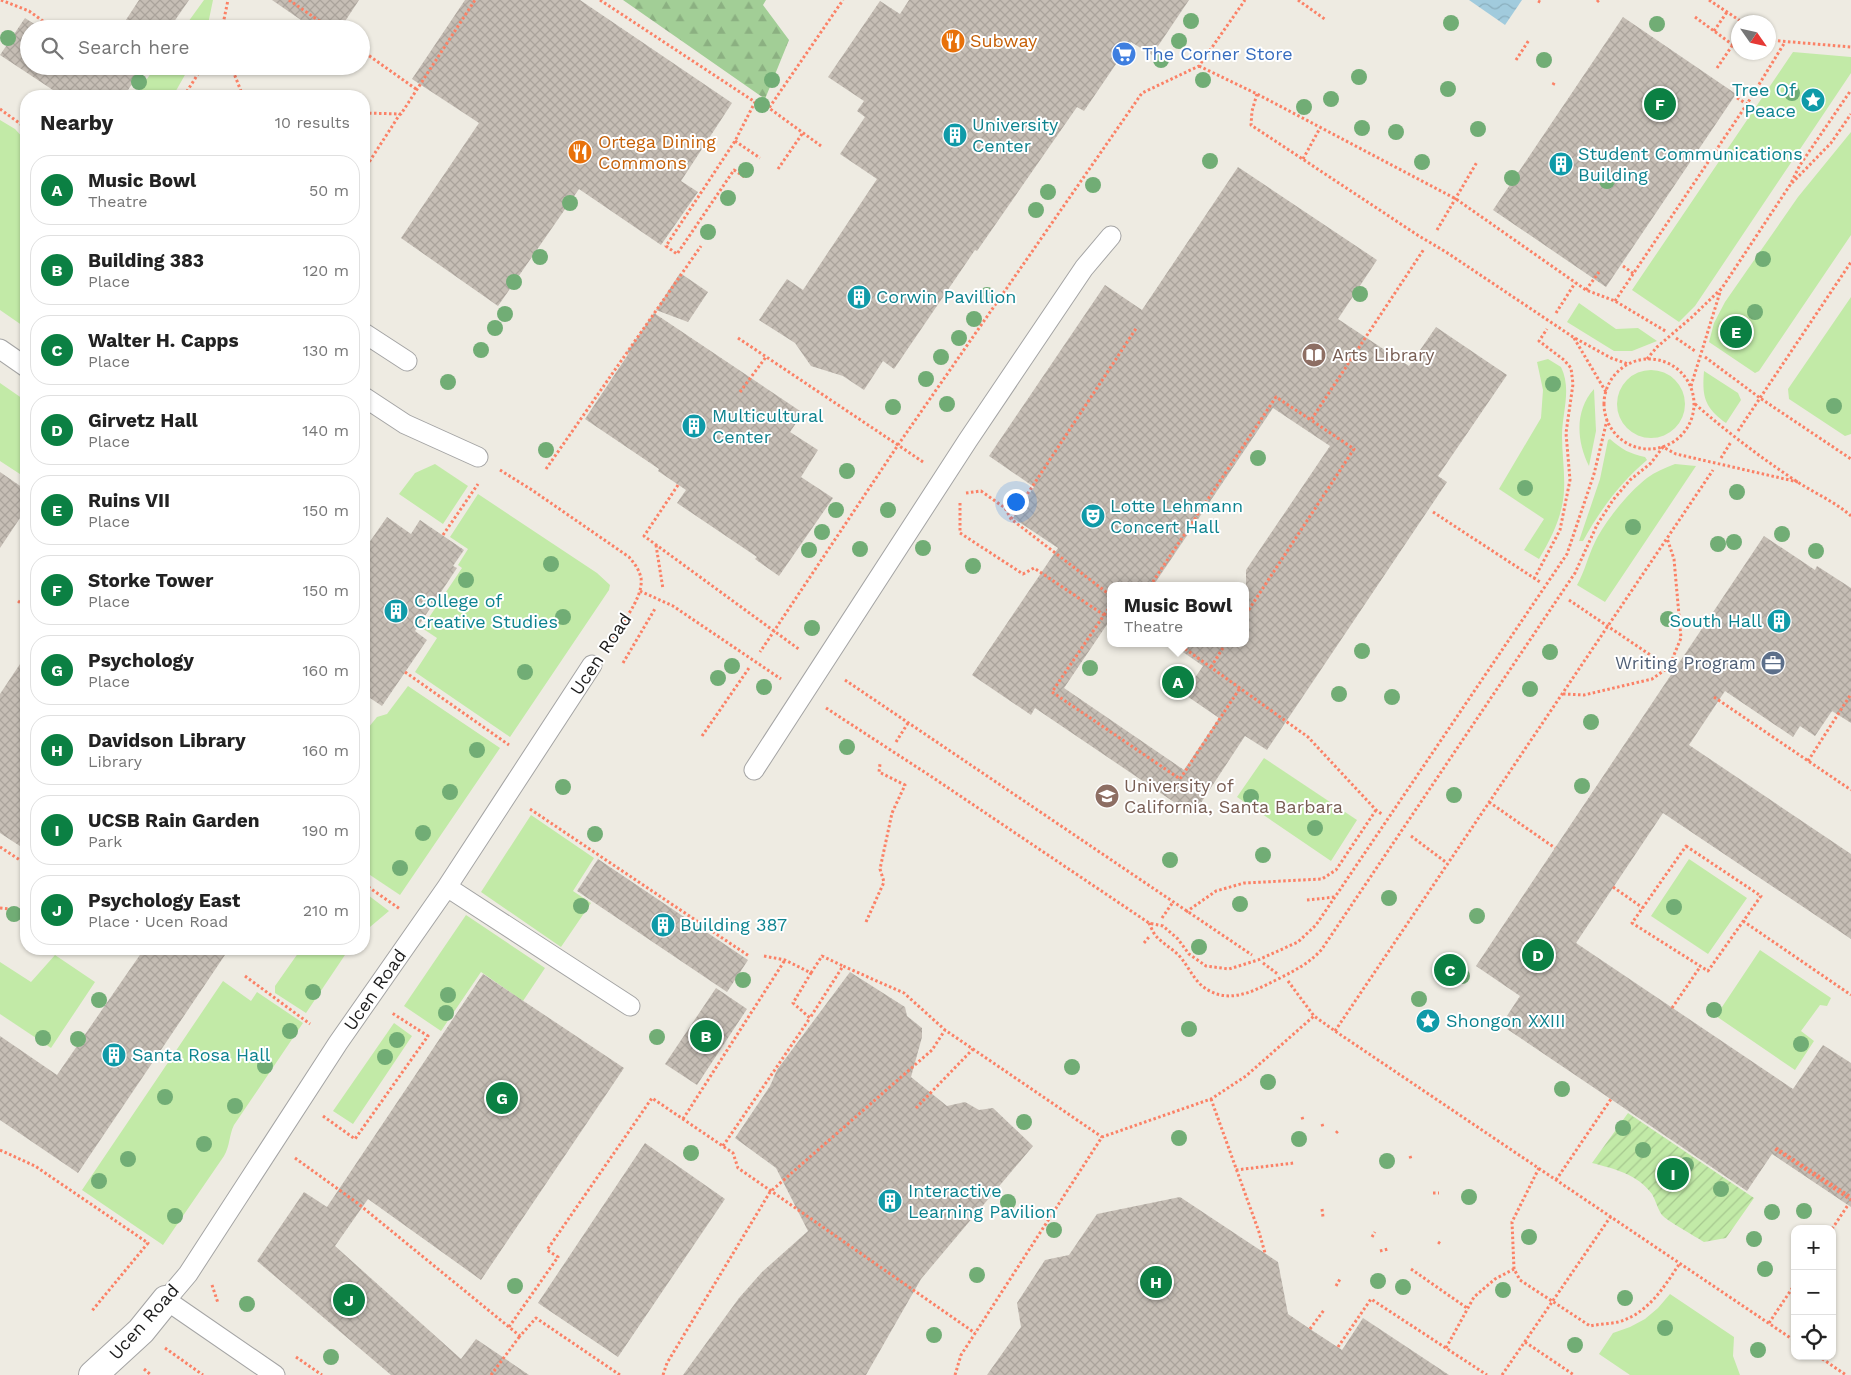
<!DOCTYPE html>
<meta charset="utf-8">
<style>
body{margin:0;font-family:"Work Sans",sans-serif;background:#f2f2f2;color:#222}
.controls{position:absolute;right:15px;bottom:15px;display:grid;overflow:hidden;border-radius:10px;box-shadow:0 1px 4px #0004}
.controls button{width:45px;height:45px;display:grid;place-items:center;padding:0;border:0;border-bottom:1px solid #e0e0e0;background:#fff;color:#222;font:25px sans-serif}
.compass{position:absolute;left:1731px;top:15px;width:45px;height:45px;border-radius:50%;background:#fff;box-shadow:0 1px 4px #0004;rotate:124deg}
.you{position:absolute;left:1015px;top:501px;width:18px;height:18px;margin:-12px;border:4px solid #fff;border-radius:50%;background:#1a73e8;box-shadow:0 0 0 8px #1a73e833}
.badge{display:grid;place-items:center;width:32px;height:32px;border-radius:50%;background:#0b8043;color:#fff;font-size:16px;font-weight:700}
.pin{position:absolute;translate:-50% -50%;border:2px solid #fff;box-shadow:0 1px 5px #0006}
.popup{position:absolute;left:1107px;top:582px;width:142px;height:65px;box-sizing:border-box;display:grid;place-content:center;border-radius:10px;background:#fff;filter:drop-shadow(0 1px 4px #0005);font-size:16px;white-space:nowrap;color:#767676}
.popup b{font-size:19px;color:#222}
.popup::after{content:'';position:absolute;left:50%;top:100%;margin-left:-10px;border:10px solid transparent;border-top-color:#fff}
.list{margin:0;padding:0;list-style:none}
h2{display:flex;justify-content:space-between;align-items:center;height:65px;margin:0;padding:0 20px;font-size:21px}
h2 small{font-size:16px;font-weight:400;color:#767676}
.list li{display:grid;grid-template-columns:32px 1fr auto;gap:15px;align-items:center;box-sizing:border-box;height:70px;margin:0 10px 10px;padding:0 10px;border:1px solid #e0e0e0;border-radius:20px}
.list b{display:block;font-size:19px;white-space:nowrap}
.list p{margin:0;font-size:16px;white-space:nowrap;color:#767676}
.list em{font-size:16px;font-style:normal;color:#767676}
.icon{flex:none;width:28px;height:28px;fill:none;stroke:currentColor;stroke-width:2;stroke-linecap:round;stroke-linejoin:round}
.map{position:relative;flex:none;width:1851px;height:1375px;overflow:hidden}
.search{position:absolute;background:#fff;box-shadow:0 1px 4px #0004;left:20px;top:20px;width:350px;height:55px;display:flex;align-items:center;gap:12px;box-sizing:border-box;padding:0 18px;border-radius:28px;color:#767676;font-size:19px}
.panel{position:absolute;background:#fff;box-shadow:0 1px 4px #0004;left:20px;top:90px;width:350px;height:865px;border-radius:20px}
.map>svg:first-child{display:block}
.grass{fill:#c2eaa7}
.forest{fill:url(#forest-firs)}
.garden{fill:url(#garden-furrows)}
.water{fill:url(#water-waves)}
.building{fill:url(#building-cross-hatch);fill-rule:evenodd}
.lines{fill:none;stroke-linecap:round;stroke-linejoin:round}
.lane-casing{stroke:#a4a4a4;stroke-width:21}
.street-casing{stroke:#a4a4a4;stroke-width:30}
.path{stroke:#fb8166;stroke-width:3;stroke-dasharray:2.5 2.5;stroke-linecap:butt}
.lane{stroke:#fff;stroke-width:19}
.street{stroke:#fff;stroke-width:28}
.tree{fill:#71ad75}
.labels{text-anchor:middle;stroke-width:4;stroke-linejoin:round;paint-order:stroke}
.food-label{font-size:18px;fill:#c56008;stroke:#fff;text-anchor:start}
.shop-label{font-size:18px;fill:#366cbe;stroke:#fff;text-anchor:start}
.culture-label{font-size:18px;fill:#0d838f;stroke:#fff;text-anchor:start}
.education-label{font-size:18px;fill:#785e54;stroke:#fff;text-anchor:start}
.street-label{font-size:18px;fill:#1d1d1d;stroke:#fff}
.service-label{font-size:18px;fill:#4e5e75;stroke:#fff;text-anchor:end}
</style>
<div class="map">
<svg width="1851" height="1375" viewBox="0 0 1851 1375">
<defs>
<pattern id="forest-firs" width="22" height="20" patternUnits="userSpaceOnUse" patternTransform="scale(1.25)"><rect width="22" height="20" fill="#a2ce96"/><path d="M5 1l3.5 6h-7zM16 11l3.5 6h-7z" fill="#8bb081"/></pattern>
<pattern id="garden-furrows" width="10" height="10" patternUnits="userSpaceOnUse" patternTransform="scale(1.25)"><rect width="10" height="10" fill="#c2eaa7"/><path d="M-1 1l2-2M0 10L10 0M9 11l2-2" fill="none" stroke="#a6c88f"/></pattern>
<pattern id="water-waves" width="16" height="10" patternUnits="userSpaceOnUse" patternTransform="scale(1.25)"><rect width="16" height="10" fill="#a1cbdd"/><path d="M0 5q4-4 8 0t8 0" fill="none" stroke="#8aaebd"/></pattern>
<pattern id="building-cross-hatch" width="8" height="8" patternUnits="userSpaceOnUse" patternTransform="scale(1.25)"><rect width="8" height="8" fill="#c6beb5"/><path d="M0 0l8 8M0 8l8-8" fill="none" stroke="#aaa39b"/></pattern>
</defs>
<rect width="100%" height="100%" fill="#eeebe2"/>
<path class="grass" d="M204 0H213L207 29H183Z
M1793 52 1851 57V73L1695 306 1679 322 1632 290Z
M156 66H190L173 96H135Z
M0 120 15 129 26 141V328L0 310Z
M1851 132V235L1759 371 1755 373 1709 342 1714 323 1725 302 1798 197Z
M1851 297V434L1845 436 1789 399 1788 389Z
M1579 303 1616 329 1638 328 1657 341 1632 351H1614L1567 322Z
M1548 359 1561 367C1572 389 1562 413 1562 436 1562 459 1567 483 1562 506 1558 525 1549 542 1539 559L1524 550 1544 519 1499 489 1541 418 1543 390 1537 362Z
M1617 404a34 34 0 1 1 68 0a34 34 0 1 1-68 0Z
M1704 371 1738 393 1741 400 1726 423C1704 407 1702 396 1704 371Z
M0 383 26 401V478L0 461Z
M1594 389 1596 431 1589 466C1576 440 1575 410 1594 389Z
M1610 439C1621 449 1630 454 1645 457L1647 460C1620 483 1600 510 1583 541H1579L1600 479 1608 440Z
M435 464 468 486 443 524 399 494 415 473Z
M1675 464 1696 466 1605 602 1577 585C1585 571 1588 556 1595 542 1605 521 1629 492 1647 478 1655 472 1665 468 1675 464Z
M478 494 597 573 610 585 609 590 510 737 415 672 437 638 422 628 462 568 458 565 468 549 450 537Z
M408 686 500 748 400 895 364 871V733L377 717 387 714Z
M1264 758 1357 820 1331 861 1237 797Z
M531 815 594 858 573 891 591 903 561 947 481 892Z
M1689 859 1747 898 1708 954 1651 916Z
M364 892 389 911 364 932Z
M466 915 545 968 523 1001 481 972 441 1031 404 1006Z
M301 949H349L306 1013 275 993V986Z
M1760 950 1831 998 1827 1006 1820 1005 1801 1031 1814 1041 1795 1070 1716 1016Z
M55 955 95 982 51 1048 0 1014V962L31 982Z
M223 981 251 1001 257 992 303 1023 234 1125C229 1135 230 1146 224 1156L163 1245 82 1190Z
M394 1023 412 1036 353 1124 333 1111Z
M1670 1294 1734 1337 1733 1356 1740 1375H1630L1599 1354 1613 1333 1630 1327 1645 1319 1658 1308Z"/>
<path class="forest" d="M623 0H766L763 5 789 40 765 99Z"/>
<path class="garden" d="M1628 1113 1754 1198 1726 1238 1704 1242C1696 1237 1666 1220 1662 1215 1658 1210 1656 1201 1652 1194 1637 1174 1615 1169 1592 1163Z"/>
<path class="water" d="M1469 0H1522L1505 25Z"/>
<path class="building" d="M139 0H189L169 29H120Z
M272 0H359L340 29H314Z
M465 0H580L732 103 681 181 698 192 661 245 579 189 498 306 401 238 479 123 412 79Z
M909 0H1189L1152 55 1131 42 1084 111 1077 107 977 251 975 250 894 369 883 361 864 390 843 376 811 366 795 343 759 320 787 279 803 290 877 179 840 154 865 117 857 111 864 101 828 77 880 1 900 14Z
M1623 17 1736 94 1606 287 1493 210Z
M25 18 42 29H29V66H144L124 96H62L0 55Z
M1238 167 1377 260 1338 319 1409 366 1436 327 1507 375 1438 476 1447 482 1267 750 1245 736 1193 815 1035 708 1031 715 972 675 1058 548 1013 518 1034 487 989 456 1105 285 1142 310ZM1273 408 1330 446 1246 570V643H1170L1203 666 1184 694 1219 718 1184 770 1064 688 1110 620V586H1153Z
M680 273 708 292 688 322 656 310Z
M654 313 803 413 790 432 818 450 801 477 833 498 779 576 755 559 757 557 677 503 686 490 658 471 659 469 585 419 629 353 627 352Z
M0 472 26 490V509L0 548Z
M387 517 411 534 420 520 464 550 453 566 457 568 415 631 427 640 382 706 364 694V550Z
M1764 536 1815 570 1817 566 1851 588V723L1832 711 1815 736 1800 726 1793 737 1725 691 1689 745 1851 854V939L1663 813 1576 943 1793 1089 1823 1045 1851 1063V1207L1772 1154 1747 1191 1501 1025 1520 996 1476 966Z
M26 655V850L0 833V694Z
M598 859 748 960 727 992 577 891Z
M144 949H229L78 1173 0 1120V1036L57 1075Z
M850 972 905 1007 907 1016 922 1028V1037L911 1077 947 1106 965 1102 979 1110 993 1108 1033 1146 921 1279 866 1375H683L739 1298 762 1272 808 1231 776 1168 735 1138 770 1086 777 1070Z
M483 974 624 1068 481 1280 368 1199 335 1246 461 1359 476 1339 529 1375H391L257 1261 304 1192 327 1207Z
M716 988 747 1009 697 1085 665 1064Z
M645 1143 725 1199 618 1357 538 1303Z
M1180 1197 1278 1262 1288 1314 1310 1329 1342 1350 1363 1318 1449 1375H987L1021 1327 1017 1303 1045 1260 1069 1255 1097 1214Z"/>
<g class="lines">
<defs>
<path id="lane" d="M364 333 407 361
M0 349 26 367
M364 397 405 424 478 457
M754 770 968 440 1084 268 1111 236
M447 887 630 1006
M275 1375 166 1300 188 1274 338 1043 447 887 592 665"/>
<path id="street" d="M93 1375 141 1331 166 1300"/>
</defs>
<use href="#lane" class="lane-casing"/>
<use href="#street" class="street-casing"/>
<path class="path" d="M1 0 29 11 54 29
M289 0 331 29
M600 0 755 102 735 141 666 246 677 254 734 170 746 178
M1298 0 1326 20
M1709 0 1742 22
M1538 1 1542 3
M1597 2 1599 0
M1695 17 1733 45
M222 29 228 0
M1714 31 1727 12
M1768 40 1851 47
M361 50 416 89
M1516 60 1529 40
M231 66 243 96
M1199 66 1257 94 1456 199 1586 290 1615 301 1667 332
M1717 68 1738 37
M1553 85 1555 81
M1257 94 1252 111 1251 125 1419 236 1446 252 1573 337 1611 358 1628 364
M184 96 203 66
M1737 98 1747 104
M0 109 26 128
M364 113 401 114 475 0
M735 141 760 158
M821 146 769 108 843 0
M1303 159 1320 128
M778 169 802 134
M364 170 400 114
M1792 183 1831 143 1851 114
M1437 230 1477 162
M1623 266 1634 274
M1586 290 1599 272
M1615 301 1747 104 1785 42
M1556 313 1575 283
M738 338 898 445 760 652
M1574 338 1606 392
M1676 338 1695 351
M1705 357 1760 398 1851 459
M1604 404a45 45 0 1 1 90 0a45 45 0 1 1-90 0Z
M1647 359 1657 347 1692 317 1722 288 1790 185 1800 165 1851 90
M1691 386 1721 289
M740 392 766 357
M1695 404C1727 432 1760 457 1796 481 1814 493 1834 501 1851 516
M1738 431 1851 262
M1721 458 1731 442
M923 462 898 445 1142 93 1199 66 1245 0
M546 469 701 246
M500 470 532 490 629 557C634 563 639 569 641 578 644 599 618 628 607 645
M678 485 644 536 800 650
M966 493 981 491 1005 508 1011 519 1110 595
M960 503V533L1023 574 1034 568 1104 615 1052 692 1180 779 1240 688
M1433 512 1540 582
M1011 519 1137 327
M443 535 478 484
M656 545 663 589
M1534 579 1560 530 1570 480 1566 433 1573 384 1571 368 1564 360 1539 341 1547 329
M1150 586 1276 397 1311 420
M640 591 673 606 781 679
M1569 600 1674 671
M18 601 26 607
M1246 614 1354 449 1311 420 1424 249
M1104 615 1110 607
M1177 643 1308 737 1376 810 1383 815
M623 663 656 607
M1211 667 1226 643
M405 672 509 745
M845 680 1252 955
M1563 694 1584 695 1652 679 1669 667 1681 638 1674 559 1667 538
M1714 697 1851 790
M826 708 932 777 1149 923 1163 926 1178 939 1189 954 1206 966 1229 969 1258 960 1298 942 1316 925 1567 554 1594 474 1607 420
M702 736 749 668
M896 742 908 723
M1808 761 1851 694
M1489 802 1555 848
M530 809 749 956
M1411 836 1447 863
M1686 846 1761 896 1708 971 1632 923Z
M0 847 26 864
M364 884 400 909
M1613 887 1643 908
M1307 900 1335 897
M0 908 26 911
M1186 912 1216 891 1244 883 1322 879 1336 870 1376 810
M1162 918 1173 902
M1743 921 1851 995
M866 922 884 882 880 869 892 813 905 785 879 772 880 764
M1149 923C1151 927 1153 933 1156 936 1164 945 1175 950 1182 959 1188 967 1193 977 1200 984 1224 1006 1250 993 1274 981 1292 972 1309 964 1322 949L1575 573 1597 525 1613 500 1630 480 1651 463 1663 447 1676 454 1798 482
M1144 943 1149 937
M764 956 785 960 811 973 793 1003 810 1018 843 966 904 993 945 1030
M1263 963 1279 975
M811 973 822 956 843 966
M245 976 310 1024
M1288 981 1314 1016 1335 1031 1795 1341
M1672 1008 1700 967
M1335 1031 1713 470
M1211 1099 1259 1232 1265 1253
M916 1108 973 1049
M323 1116 355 1139 428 1036 392 1013
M1302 1117 1303 1120
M683 1119 785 960
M1322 1124 1323 1127
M1336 1133 1338 1131
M723 1146 810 1018
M1776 1148 1851 1197
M1775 1149 1851 1200
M0 1150 35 1166 148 1243 91 1312
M1410 1156 1411 1159
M295 1158 356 1202 520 1336 536 1318 620 1375
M1539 1168 1512 1222 1514 1269 1520 1280 1590 1326C1599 1324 1609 1324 1618 1322 1648 1314 1664 1287 1680 1263
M1236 1170 1294 1163
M1556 1180 1611 1099
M1433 1193H1439
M1322 1209 1323 1217
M1832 1229 1848 1205
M1372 1237 1375 1232
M1438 1242 1441 1244
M1380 1251 1388 1249
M1411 1269 1467 1308
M212 1285 218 1303
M1336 1286 1340 1279
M1769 1323 1795 1284
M509 1327 558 1257 547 1250 652 1098 733 1153 738 1168 975 1333
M1310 1329 1324 1310
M1525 1342 1574 1375
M1338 1347 1371 1299 1487 1375
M165 1348 203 1375
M1446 1348 1474 1297 1495 1279 1514 1269
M1818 1356 1846 1375
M296 1357 322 1375
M144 1369 151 1375
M491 1375 520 1336
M663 1375 667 1363 770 1192 932 1050 945 1030 1102 1137
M955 1375 961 1355 1102 1137 1211 1099 1246 1076 1314 1016
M1502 1375 1611 1216"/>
<use href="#lane" class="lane"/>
<use href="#street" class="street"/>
</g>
<g class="tree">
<circle cx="1191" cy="21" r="8"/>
<circle cx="1451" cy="23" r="8"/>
<circle cx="1657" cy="24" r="8"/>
<circle cx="8" cy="38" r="8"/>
<circle cx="1179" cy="41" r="8"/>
<circle cx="1161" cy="60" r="8"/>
<circle cx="1544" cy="60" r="8"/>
<circle cx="1359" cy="77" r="8"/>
<circle cx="772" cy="80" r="8"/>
<circle cx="1203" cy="80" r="8"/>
<circle cx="139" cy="82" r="8"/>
<circle cx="1448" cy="89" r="8"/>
<circle cx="1792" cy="93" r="8"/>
<circle cx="1331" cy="99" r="8"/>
<circle cx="762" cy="105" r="8"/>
<circle cx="1304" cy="107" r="8"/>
<circle cx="1362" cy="128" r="8"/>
<circle cx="1478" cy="129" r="8"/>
<circle cx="1396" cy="132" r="8"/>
<circle cx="1210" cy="161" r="8"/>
<circle cx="1422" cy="162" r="8"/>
<circle cx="746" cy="170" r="8"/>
<circle cx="1512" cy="178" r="8"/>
<circle cx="1607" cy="181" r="8"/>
<circle cx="1093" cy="185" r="8"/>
<circle cx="1048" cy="192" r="8"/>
<circle cx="728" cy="198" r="8"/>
<circle cx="570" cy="203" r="8"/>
<circle cx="1036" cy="210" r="8"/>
<circle cx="708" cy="232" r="8"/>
<circle cx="540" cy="257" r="8"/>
<circle cx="1763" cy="259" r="8"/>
<circle cx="514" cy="282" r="8"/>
<circle cx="1360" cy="294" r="8"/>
<circle cx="987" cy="295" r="8"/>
<circle cx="1755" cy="312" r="8"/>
<circle cx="505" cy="314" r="8"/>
<circle cx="974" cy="319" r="8"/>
<circle cx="495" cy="328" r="8"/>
<circle cx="959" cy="338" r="8"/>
<circle cx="481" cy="350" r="8"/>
<circle cx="941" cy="357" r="8"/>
<circle cx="926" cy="379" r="8"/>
<circle cx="448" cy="382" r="8"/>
<circle cx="1553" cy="384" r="8"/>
<circle cx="947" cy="404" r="8"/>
<circle cx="1834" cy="406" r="8"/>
<circle cx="893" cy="407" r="8"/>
<circle cx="546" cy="450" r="8"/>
<circle cx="1258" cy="458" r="8"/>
<circle cx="847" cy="471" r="8"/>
<circle cx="1525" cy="488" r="8"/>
<circle cx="1737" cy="492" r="8"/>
<circle cx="836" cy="510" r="8"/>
<circle cx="888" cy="510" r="8"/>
<circle cx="1633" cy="527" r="8"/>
<circle cx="822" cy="532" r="8"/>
<circle cx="1782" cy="534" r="8"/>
<circle cx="1734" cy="542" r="8"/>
<circle cx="1718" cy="544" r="8"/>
<circle cx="923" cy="548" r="8"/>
<circle cx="860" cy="549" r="8"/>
<circle cx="809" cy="550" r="8"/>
<circle cx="1816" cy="551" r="8"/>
<circle cx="551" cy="564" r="8"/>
<circle cx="973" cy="566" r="8"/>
<circle cx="466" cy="580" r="8"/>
<circle cx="563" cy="617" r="8"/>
<circle cx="1668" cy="619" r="8"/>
<circle cx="812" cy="628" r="8"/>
<circle cx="1362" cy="651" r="8"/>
<circle cx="1550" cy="652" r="8"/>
<circle cx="732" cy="666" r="8"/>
<circle cx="1090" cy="668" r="8"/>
<circle cx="525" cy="672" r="8"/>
<circle cx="718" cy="678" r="8"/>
<circle cx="764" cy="687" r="8"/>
<circle cx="1530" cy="689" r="8"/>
<circle cx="1339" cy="694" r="8"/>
<circle cx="1392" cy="697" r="8"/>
<circle cx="1591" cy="722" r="8"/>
<circle cx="847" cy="747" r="8"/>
<circle cx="477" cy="750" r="8"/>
<circle cx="1582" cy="786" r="8"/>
<circle cx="563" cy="787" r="8"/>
<circle cx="450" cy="792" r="8"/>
<circle cx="1454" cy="795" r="8"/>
<circle cx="1251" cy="797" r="8"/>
<circle cx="1315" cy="828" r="8"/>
<circle cx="423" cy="833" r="8"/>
<circle cx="595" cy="834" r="8"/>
<circle cx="1263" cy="855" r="8"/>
<circle cx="1170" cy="860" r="8"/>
<circle cx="400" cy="868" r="8"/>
<circle cx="1389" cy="898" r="8"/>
<circle cx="1240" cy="904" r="8"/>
<circle cx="581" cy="906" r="8"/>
<circle cx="1674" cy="907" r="8"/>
<circle cx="14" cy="914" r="8"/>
<circle cx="1477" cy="916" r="8"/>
<circle cx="1199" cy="947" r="8"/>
<circle cx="1462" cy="976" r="8"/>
<circle cx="743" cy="980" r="8"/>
<circle cx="313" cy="992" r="8"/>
<circle cx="448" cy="995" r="8"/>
<circle cx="1419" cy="999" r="8"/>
<circle cx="99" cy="1000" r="8"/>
<circle cx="1714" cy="1010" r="8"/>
<circle cx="446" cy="1013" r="8"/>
<circle cx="1189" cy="1029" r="8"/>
<circle cx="290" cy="1031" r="8"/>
<circle cx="657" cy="1037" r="8"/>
<circle cx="43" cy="1038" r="8"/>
<circle cx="78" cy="1039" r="8"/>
<circle cx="397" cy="1040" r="8"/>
<circle cx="1801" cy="1044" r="8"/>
<circle cx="385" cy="1057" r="8"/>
<circle cx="265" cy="1066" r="8"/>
<circle cx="1072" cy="1067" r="8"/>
<circle cx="1268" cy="1082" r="8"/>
<circle cx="1562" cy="1089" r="8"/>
<circle cx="165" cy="1097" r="8"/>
<circle cx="235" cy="1106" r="8"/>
<circle cx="1024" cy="1122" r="8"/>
<circle cx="1623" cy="1128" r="8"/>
<circle cx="1179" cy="1138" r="8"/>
<circle cx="1299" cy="1139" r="8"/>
<circle cx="204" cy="1144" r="8"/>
<circle cx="1643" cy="1150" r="8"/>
<circle cx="691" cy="1153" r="8"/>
<circle cx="128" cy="1159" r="8"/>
<circle cx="1387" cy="1161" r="8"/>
<circle cx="1686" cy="1165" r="8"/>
<circle cx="99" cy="1181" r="8"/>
<circle cx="1671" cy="1184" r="8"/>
<circle cx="1721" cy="1189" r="8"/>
<circle cx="1469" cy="1197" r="8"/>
<circle cx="1008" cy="1202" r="8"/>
<circle cx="1804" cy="1211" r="8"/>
<circle cx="1772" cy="1212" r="8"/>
<circle cx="175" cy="1216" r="8"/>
<circle cx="1054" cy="1230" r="8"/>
<circle cx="1529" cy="1237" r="8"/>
<circle cx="1754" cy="1239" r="8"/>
<circle cx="1765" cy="1269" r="8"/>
<circle cx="977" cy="1275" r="8"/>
<circle cx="1378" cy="1281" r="8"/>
<circle cx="515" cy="1286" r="8"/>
<circle cx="1403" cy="1287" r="8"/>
<circle cx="1503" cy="1290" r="8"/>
<circle cx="1625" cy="1298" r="8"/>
<circle cx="247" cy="1304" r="8"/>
<circle cx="1665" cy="1328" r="8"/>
<circle cx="934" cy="1335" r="8"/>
<circle cx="1575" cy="1345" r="8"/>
<circle cx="1758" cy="1350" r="8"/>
<circle cx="331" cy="1357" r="8"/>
</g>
<defs>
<symbol id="restaurant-disc" viewBox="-11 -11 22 22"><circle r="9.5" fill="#e8710a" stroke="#fff"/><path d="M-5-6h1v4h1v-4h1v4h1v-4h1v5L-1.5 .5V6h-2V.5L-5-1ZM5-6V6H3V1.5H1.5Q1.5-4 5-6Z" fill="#fff"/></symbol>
<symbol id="supermarket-disc" viewBox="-11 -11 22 22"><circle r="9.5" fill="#3f7fe0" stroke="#fff"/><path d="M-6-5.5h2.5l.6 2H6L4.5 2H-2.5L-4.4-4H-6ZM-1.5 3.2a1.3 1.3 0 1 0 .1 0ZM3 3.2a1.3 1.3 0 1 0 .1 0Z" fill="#fff"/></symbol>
<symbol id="sight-disc" viewBox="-11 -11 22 22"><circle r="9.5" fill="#0f9aa8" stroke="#fff"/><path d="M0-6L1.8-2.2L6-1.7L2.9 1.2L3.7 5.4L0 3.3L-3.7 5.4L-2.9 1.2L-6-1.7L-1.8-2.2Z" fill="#fff"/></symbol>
<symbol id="building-disc" viewBox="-11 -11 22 22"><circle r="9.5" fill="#0f9aa8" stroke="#fff"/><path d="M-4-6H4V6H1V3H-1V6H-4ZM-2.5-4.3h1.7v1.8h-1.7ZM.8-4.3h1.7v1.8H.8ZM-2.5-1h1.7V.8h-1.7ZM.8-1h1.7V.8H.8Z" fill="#fff"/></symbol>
<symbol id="library-disc" viewBox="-11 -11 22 22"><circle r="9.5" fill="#8d6e63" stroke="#fff"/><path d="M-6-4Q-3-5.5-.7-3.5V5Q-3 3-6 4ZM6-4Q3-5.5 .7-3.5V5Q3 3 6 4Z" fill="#fff"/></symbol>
<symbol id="theatre-disc" viewBox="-11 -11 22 22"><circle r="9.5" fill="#0f9aa8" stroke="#fff"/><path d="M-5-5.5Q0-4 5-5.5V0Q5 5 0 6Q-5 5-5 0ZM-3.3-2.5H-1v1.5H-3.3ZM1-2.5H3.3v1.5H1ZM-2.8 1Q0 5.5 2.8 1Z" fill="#fff"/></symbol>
<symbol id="office-disc" viewBox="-11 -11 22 22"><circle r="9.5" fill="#5c6f8a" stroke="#fff"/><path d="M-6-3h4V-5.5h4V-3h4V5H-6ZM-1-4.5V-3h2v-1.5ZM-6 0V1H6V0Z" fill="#fff"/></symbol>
<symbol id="university-disc" viewBox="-11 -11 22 22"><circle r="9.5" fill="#8d6e63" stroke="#fff"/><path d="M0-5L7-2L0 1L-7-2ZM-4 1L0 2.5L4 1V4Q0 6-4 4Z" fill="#fff"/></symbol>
</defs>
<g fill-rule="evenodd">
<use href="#restaurant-disc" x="939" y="27" width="28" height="28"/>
<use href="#supermarket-disc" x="1110" y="40" width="28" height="28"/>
<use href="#sight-disc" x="1799" y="86" width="28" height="28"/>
<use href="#building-disc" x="941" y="121" width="28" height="28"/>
<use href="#restaurant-disc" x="566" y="138" width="28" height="28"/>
<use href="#building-disc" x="1547" y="150" width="28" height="28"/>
<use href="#building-disc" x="845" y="283" width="28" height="28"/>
<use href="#library-disc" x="1300" y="341" width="28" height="28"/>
<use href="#building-disc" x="680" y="412" width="28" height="28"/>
<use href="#theatre-disc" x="1079" y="502" width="28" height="28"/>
<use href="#building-disc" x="382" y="597" width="28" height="28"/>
<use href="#building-disc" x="1765" y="607" width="28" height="28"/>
<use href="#office-disc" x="1759" y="649" width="28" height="28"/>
<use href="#university-disc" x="1093" y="782" width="28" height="28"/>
<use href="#building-disc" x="649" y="911" width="28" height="28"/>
<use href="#sight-disc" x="1414" y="1007" width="28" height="28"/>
<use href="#building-disc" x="100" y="1041" width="28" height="28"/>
<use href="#building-disc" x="876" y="1187" width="28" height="28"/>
</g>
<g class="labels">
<g class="food-label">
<text x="970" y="47">Subway</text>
<text x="598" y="148">Ortega Dining<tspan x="598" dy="21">Commons</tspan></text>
</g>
<g class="shop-label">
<text x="1142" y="60">The Corner Store</text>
</g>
<g class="culture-label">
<text x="1796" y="96" text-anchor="end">Tree Of<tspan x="1796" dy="21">Peace</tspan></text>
<text x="972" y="131">University<tspan x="972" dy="21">Center</tspan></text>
<text x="1578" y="160">Student Communications<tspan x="1578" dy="21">Building</tspan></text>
<text x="876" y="303">Corwin Pavillion</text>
<text x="712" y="422">Multicultural<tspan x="712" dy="21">Center</tspan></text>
<text x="1110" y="512">Lotte Lehmann<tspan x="1110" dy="21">Concert Hall</tspan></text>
<text x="414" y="607">College of<tspan x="414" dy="21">Creative Studies</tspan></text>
<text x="1762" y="627" text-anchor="end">South Hall</text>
<text x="680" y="931">Building 387</text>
<text x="1446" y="1027">Shongon XXIII</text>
<text x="132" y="1061">Santa Rosa Hall</text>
<text x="908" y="1197">Interactive<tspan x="908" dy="21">Learning Pavilion</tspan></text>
</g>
<g class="education-label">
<text x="1332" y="361">Arts Library</text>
<text x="1124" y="792">University of<tspan x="1124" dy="21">California, Santa Barbara</tspan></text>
</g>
<g class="street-label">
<text transform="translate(601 654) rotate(-56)" y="6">Ucen Road</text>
<text transform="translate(375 990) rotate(-55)" y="6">Ucen Road</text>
<text transform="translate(144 1322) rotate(-48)" y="6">Ucen Road</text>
</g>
<g class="service-label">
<text x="1756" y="669">Writing Program</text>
</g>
</g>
</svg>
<div class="controls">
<button>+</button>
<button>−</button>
<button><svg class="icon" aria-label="locate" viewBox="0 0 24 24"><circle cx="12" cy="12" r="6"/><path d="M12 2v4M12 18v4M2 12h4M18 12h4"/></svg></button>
</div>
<svg class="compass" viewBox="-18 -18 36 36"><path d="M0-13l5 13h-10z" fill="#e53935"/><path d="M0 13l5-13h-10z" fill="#767676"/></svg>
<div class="you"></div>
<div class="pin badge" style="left:1178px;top:682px">A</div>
<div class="popup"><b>Music Bowl</b>Theatre</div>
<div class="pin badge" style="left:706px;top:1036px">B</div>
<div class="pin badge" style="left:1450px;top:970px">C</div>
<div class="pin badge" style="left:1538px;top:955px">D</div>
<div class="pin badge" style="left:1736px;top:332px">E</div>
<div class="pin badge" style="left:1660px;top:104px">F</div>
<div class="pin badge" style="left:502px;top:1098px">G</div>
<div class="pin badge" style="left:1156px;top:1282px">H</div>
<div class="pin badge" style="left:1673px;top:1174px">I</div>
<div class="pin badge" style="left:349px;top:1300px">J</div>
<div class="search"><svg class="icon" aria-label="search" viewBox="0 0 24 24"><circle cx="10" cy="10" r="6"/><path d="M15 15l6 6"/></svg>Search here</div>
<section class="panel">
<h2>Nearby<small>10 results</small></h2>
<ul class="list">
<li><span class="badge">A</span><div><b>Music Bowl</b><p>Theatre</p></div><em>50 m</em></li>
<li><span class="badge">B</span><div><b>Building 383</b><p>Place</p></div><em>120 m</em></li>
<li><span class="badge">C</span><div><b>Walter H. Capps</b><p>Place</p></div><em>130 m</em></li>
<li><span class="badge">D</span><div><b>Girvetz Hall</b><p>Place</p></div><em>140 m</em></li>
<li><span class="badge">E</span><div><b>Ruins VII</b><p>Place</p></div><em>150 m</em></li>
<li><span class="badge">F</span><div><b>Storke Tower</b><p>Place</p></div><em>150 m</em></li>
<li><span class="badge">G</span><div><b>Psychology</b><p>Place</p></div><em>160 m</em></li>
<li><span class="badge">H</span><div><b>Davidson Library</b><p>Library</p></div><em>160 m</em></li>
<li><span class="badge">I</span><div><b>UCSB Rain Garden</b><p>Park</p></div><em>190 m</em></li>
<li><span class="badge">J</span><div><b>Psychology East</b><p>Place · Ucen Road</p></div><em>210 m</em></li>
</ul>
</section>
</div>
